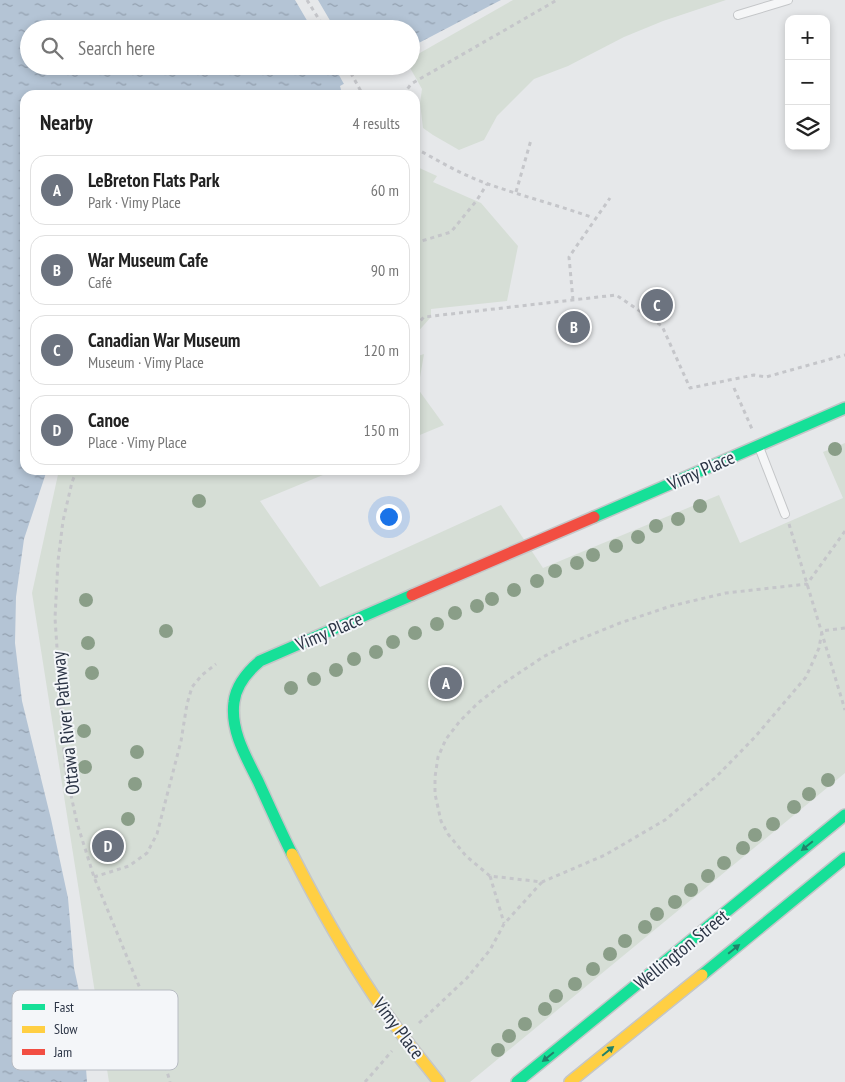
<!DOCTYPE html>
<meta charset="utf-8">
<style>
body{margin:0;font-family:"PT Sans Narrow",sans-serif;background:#f2f2f2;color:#222}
.controls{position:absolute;right:15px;top:15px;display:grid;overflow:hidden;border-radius:10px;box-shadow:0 2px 8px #0003}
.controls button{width:45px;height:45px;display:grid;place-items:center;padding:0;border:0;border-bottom:1px solid #e0e0e0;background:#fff;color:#222;font:25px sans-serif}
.you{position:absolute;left:388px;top:516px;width:18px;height:18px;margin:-12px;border:4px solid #fff;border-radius:50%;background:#1a73e8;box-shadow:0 0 0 8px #1a73e833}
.badge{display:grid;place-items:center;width:32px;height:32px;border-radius:50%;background:#6c737f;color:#fff;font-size:16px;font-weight:700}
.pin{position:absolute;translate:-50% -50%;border:2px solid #fff;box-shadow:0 1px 5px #0006}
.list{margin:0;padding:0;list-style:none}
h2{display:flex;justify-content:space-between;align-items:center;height:65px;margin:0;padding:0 20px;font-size:21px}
h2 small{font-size:16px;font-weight:400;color:#767676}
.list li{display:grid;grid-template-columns:32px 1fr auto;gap:15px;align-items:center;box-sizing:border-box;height:70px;margin:0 10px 10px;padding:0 10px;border:1px solid #e0e0e0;border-radius:15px}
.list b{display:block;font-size:19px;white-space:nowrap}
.list p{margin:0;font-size:16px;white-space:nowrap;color:#767676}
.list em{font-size:16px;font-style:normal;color:#767676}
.icon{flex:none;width:28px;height:28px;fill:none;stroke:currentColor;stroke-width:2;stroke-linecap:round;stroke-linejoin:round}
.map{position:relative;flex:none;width:845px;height:1082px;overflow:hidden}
.search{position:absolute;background:#fff;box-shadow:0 2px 8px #0003;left:20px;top:20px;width:400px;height:55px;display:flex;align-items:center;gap:12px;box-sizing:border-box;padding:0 18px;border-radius:28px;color:#767676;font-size:19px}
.panel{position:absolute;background:#fff;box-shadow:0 2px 8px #0003;left:20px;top:90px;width:400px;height:385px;border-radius:15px}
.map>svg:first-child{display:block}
.green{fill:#d6ded6}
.water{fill:url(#water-ripples)}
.pier{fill:#e6e8ea}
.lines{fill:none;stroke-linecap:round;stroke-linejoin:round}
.lane-casing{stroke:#c4c6c8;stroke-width:10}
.fast-casing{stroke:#c4c6c8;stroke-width:14}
.slow-casing{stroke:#c4c6c8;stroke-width:14}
.jam-casing{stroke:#c4c6c8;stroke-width:14}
.path{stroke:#c5c6ca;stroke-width:3;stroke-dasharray:4 4;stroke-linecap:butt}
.lane{stroke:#f5f6f7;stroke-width:8}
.fast{stroke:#16e098;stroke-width:11}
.slow{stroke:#ffcf43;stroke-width:11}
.jam{stroke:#f24e42;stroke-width:11}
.tree{fill:#8a9e88}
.oneway{fill:#22816a}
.labels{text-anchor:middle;stroke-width:4;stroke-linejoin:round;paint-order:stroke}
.street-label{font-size:19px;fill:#2b3445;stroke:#f4f6f9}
.key{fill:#f4f6f9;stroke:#b8bcc3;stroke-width:1}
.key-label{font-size:14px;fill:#2b3445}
</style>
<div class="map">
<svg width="845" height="1082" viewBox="0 0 845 1082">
<defs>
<pattern id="water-ripples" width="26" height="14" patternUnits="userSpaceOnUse" patternTransform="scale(1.25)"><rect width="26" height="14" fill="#b4c4d5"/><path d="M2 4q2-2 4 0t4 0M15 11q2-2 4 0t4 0" fill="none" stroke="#93a0af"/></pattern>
</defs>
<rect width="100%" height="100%" fill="#e6e8ea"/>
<path class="green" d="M513 0H726L663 21 624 37 568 66 534 79 497 116 484 140 459 150 433 135 423 128 420 103 422 89 409 66H411V58Z
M415 166 437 176 433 182 481 203 518 246 507 301 431 309V317L415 335Z
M424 354 418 389 444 425 415 437V357Z
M845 443V773L470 1082H109L32 593 59 470H335L260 501 320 587 501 505 543 568 719 495 740 543 843 498 823 452Z"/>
<path class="water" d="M0 0H501L411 47V29H29V66H375L340 86 342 94 25 95V470H47L24 539 16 597 15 643 22 701 51 819 68 898 74 968 81 1000 87 1082H0Z"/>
<path class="pier" d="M295 0H318L335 29H312Z
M334 66H357L363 76 345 86Z"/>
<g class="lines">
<defs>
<path id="lane" d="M738 15 788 0
M759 447 785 514"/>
<path id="fast" d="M594 517 845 408
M292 854C280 830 269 805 258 781 246 757 230 730 234 702 236 685 247 672 260 661L412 595
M702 975 845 858
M517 1082 845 815"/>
<path id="slow" d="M292 854C317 903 344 951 374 996 394 1026 417 1054 439 1082
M570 1082 702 975"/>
<path id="jam" d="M412 595 594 517"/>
</defs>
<use href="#lane" class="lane-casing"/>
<use href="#fast" class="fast-casing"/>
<use href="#slow" class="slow-casing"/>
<use href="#jam" class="jam-casing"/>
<path class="path" d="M307 0 325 29
M347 66 363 95
M403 95 411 84 557 0
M415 148C439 161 462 175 488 184 522 196 557 205 591 217
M516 192 531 140
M415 243 451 232 477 200 487 184
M573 300 569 257 610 198
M415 326 424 317 616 295 662 326 690 388 754 375 766 377 845 355
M734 388 752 429
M77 470 72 482 63 521 58 561 55 618 65 767 77 823 94 877 151 1015 170 1082
M789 524 845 710
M845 531 807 584 726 593 671 606 620 623 568 644 543 657 501 685 478 703 460 721 446 739 438 757 435 777V794L441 821 448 834 466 856 490 876 542 882 605 855 665 820 716 777 755 737 806 677 819 648 822 631 845 628
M490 876 504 923
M94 877 129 866 147 853 157 834 181 741 187 704 192 687 202 675 216 664
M419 1023 467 978 490 950 504 924 542 882
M365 1082 392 1051"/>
<use href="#lane" class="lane"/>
<use href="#fast" class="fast"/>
<use href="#slow" class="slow"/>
<use href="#jam" class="jam"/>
</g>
<g class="tree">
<circle cx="835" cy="449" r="7"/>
<circle cx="199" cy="501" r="7"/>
<circle cx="700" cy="506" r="7"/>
<circle cx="678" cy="519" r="7"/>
<circle cx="656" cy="526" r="7"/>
<circle cx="638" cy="537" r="7"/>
<circle cx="616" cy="546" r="7"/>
<circle cx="593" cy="555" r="7"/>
<circle cx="577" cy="563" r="7"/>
<circle cx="555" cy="571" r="7"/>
<circle cx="537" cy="581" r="7"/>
<circle cx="514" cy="590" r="7"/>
<circle cx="492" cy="599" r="7"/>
<circle cx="86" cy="600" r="7"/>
<circle cx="477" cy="606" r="7"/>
<circle cx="455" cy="613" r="7"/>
<circle cx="437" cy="624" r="7"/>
<circle cx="166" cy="631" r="7"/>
<circle cx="415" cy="633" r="7"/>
<circle cx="393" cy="642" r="7"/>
<circle cx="88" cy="643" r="7"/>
<circle cx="376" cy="652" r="7"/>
<circle cx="354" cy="659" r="7"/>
<circle cx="336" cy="670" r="7"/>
<circle cx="92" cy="673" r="7"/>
<circle cx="314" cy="679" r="7"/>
<circle cx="291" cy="688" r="7"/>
<circle cx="84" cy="731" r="7"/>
<circle cx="137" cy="752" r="7"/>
<circle cx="85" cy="767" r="7"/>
<circle cx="828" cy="780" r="7"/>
<circle cx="135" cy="784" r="7"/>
<circle cx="809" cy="794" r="7"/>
<circle cx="794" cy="807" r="7"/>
<circle cx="128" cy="819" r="7"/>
<circle cx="773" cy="824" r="7"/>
<circle cx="755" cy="835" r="7"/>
<circle cx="743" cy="848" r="7"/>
<circle cx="724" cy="863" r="7"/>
<circle cx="708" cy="876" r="7"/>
<circle cx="691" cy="890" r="7"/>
<circle cx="675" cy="902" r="7"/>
<circle cx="657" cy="914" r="7"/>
<circle cx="645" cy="927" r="7"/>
<circle cx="625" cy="941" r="7"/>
<circle cx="610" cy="954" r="7"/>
<circle cx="593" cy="969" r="7"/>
<circle cx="575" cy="984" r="7"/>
<circle cx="556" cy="996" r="7"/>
<circle cx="545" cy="1009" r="7"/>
<circle cx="525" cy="1024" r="7"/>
<circle cx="509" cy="1036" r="7"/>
<circle cx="498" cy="1050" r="7"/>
</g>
<defs><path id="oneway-solid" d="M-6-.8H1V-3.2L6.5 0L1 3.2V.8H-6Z" transform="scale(1.25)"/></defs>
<g class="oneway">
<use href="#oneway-solid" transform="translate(807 846) rotate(141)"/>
<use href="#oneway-solid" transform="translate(734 949) rotate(-39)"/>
<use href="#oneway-solid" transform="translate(608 1051) rotate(-39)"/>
<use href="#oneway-solid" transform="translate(548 1057) rotate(141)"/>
</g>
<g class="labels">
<g class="street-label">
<text transform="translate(701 470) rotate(-24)" y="7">Vimy Place</text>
<text transform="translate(329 631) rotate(-23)" y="7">Vimy Place</text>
<text transform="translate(65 723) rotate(-96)" y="7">Ottawa River Pathway</text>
<text transform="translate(681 949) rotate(-39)" y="7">Wellington Street</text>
<text transform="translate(399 1028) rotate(53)" y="7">Vimy Place</text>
</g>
</g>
<rect x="12" y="990" width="166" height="80" rx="8" class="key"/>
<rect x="22" y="1004" width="23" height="6" fill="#16e098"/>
<rect x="22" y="1026" width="23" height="7" fill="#ffcf43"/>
<rect x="22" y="1049" width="23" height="6" fill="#f24e42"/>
<g class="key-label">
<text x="54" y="1012">Fast</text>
<text x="54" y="1034">Slow</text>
<text x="54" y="1057">Jam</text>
</g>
</svg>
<div class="controls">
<button>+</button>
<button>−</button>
<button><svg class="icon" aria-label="layers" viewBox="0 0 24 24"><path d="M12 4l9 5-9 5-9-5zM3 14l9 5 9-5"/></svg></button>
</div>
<div class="you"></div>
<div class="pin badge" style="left:446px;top:683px">A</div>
<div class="pin badge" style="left:574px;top:327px">B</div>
<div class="pin badge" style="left:657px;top:305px">C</div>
<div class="pin badge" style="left:108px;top:846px">D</div>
<div class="search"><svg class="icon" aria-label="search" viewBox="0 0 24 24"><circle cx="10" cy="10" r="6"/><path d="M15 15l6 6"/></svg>Search here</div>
<section class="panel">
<h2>Nearby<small>4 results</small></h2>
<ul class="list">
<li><span class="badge">A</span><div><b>LeBreton Flats Park</b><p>Park · Vimy Place</p></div><em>60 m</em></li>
<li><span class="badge">B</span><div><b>War Museum Cafe</b><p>Café</p></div><em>90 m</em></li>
<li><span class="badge">C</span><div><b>Canadian War Museum</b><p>Museum · Vimy Place</p></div><em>120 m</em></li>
<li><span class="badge">D</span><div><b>Canoe</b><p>Place · Vimy Place</p></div><em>150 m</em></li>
</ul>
</section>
</div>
